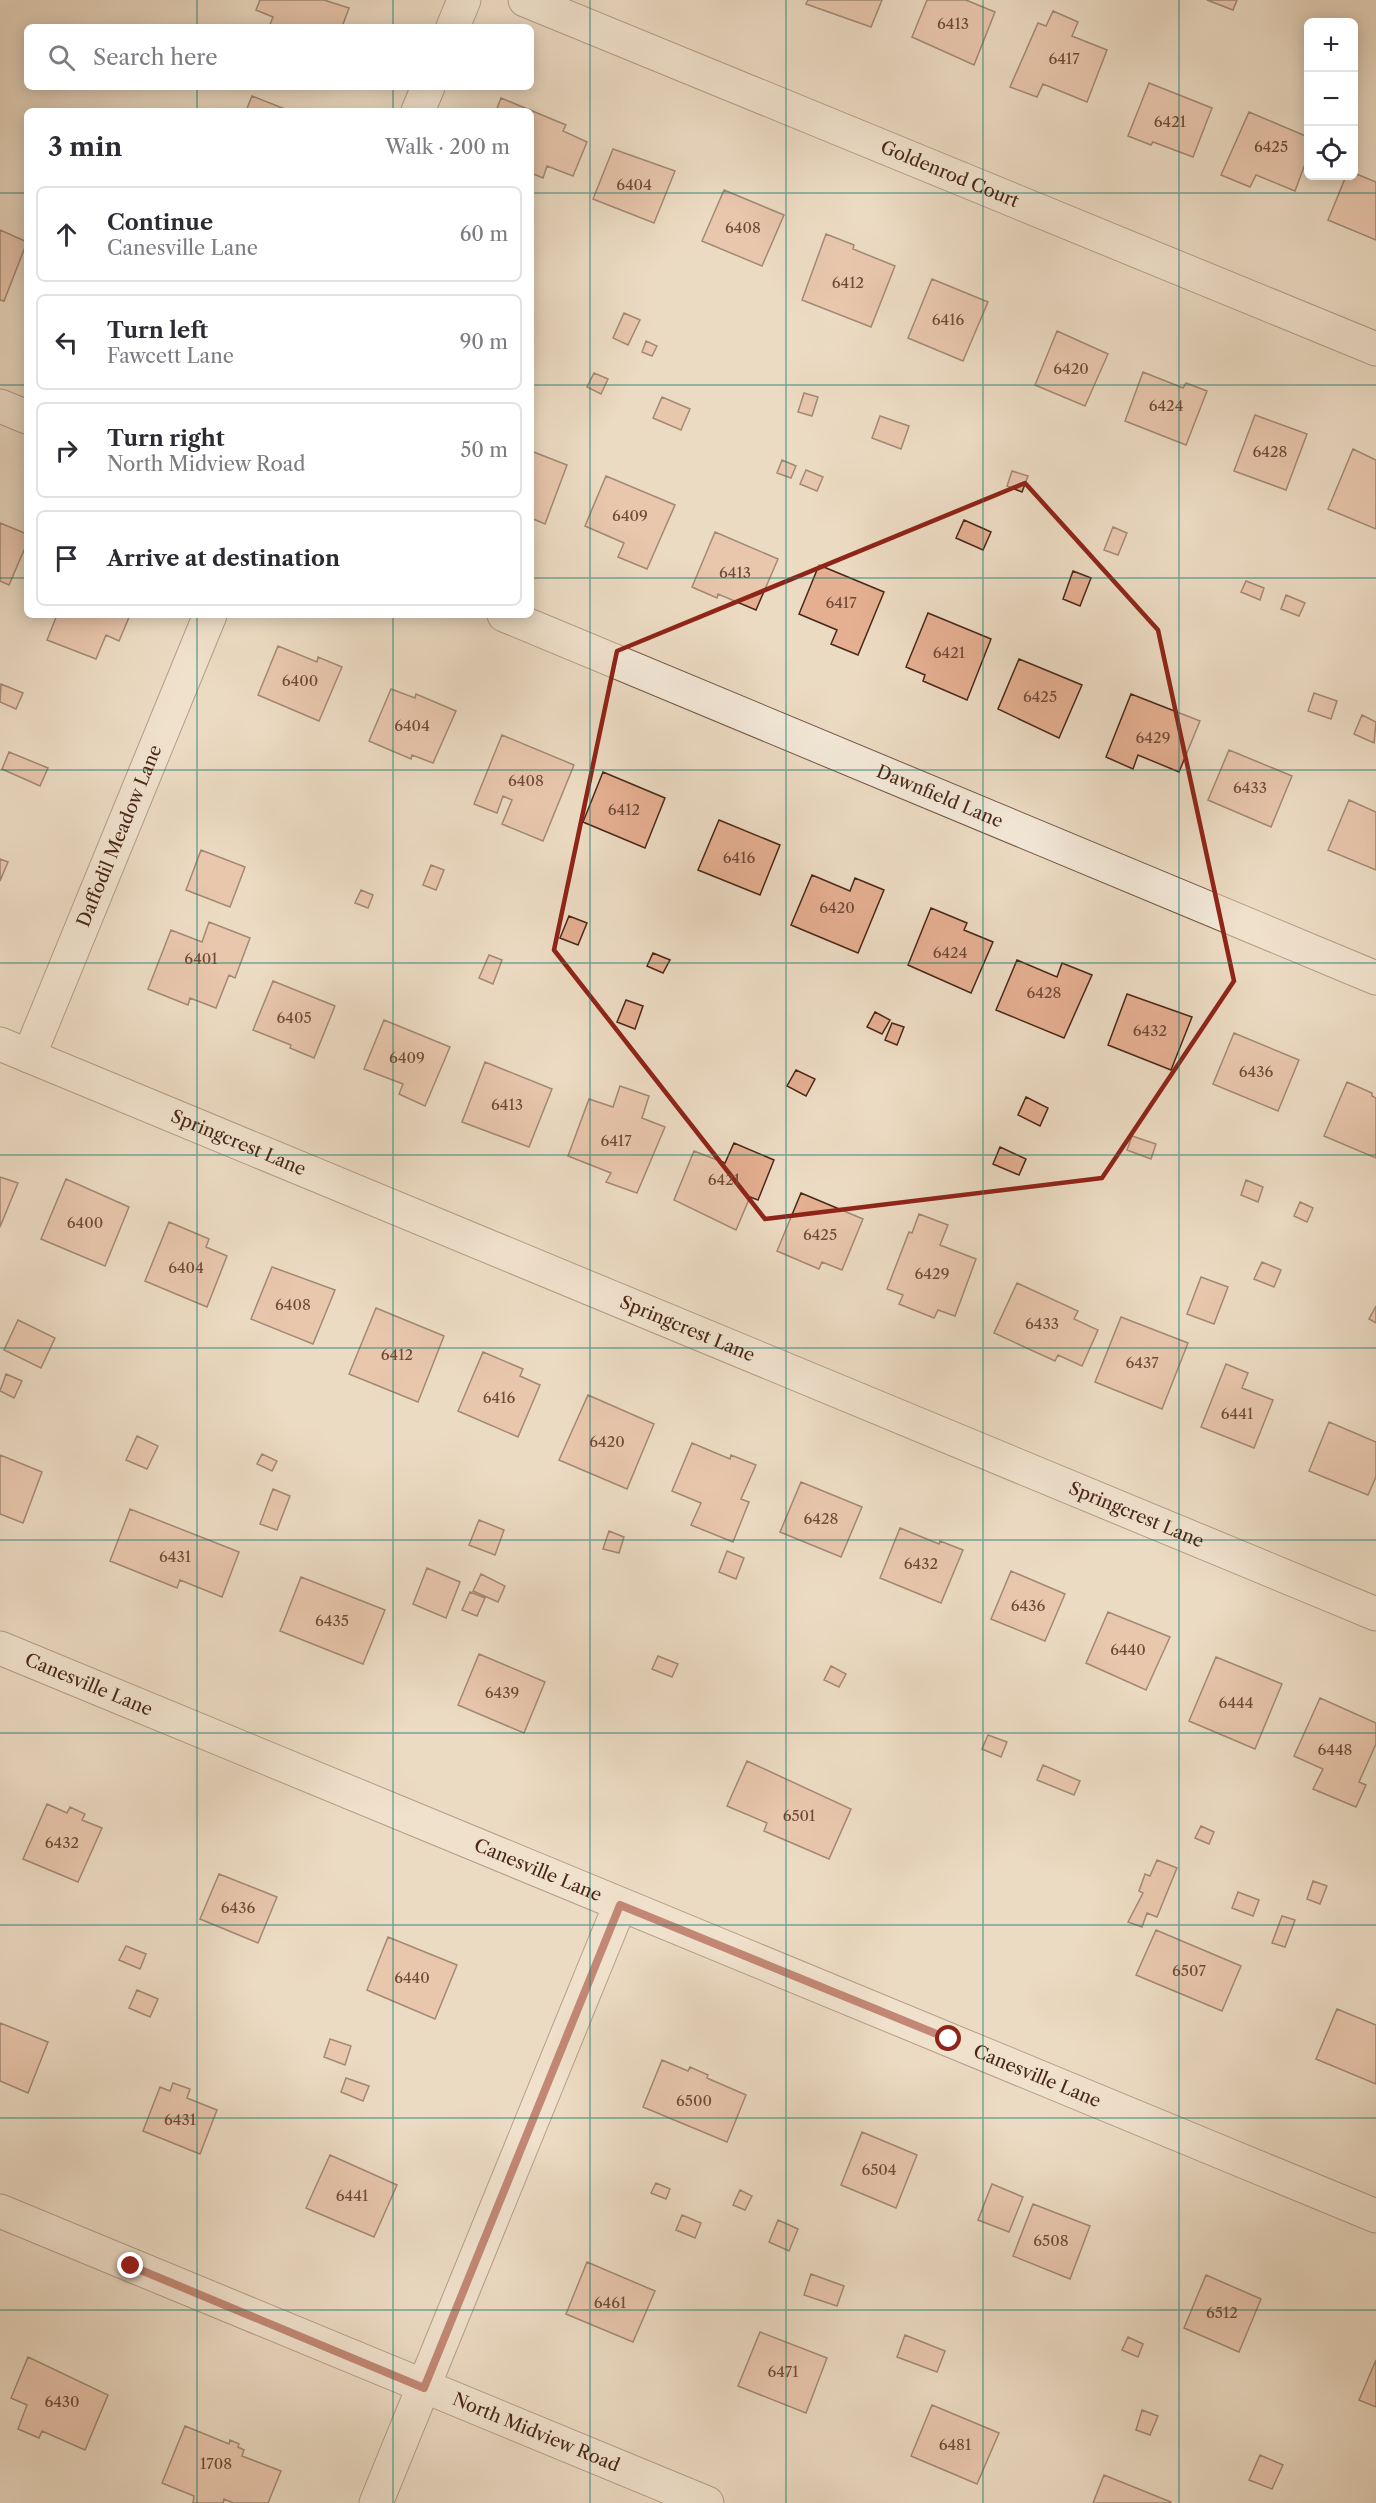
<!DOCTYPE html>
<meta charset="utf-8">
<style>
body{margin:0;font-family:"Libre Caslon Text",serif;background:#f2f2f3;color:#2b2b33}
.controls{position:absolute;right:18px;top:18px;display:grid;overflow:hidden;border-radius:9px;box-shadow:0 3px 15px #0003}
.controls button{width:54px;height:54px;display:grid;place-items:center;padding:0;border:0;border-bottom:2px solid #e1e1e2;background:#fff;color:#2b2b33;font:30px sans-serif}
.stop{position:absolute;width:18px;height:18px;margin:-14px;border:4px solid #8f2418;border-radius:50%;background:#fff}
.stop.end{background:#8f2418;border-color:#fff;box-shadow:0 2px 6px #0008}
.list{margin:0;padding:0;list-style:none}
h2{display:flex;justify-content:space-between;align-items:center;height:78px;margin:0;padding:0 24px;font-size:26px}
h2 small{font-size:20px;font-weight:400;color:#7c7c81}
.list li{display:grid;grid-template-columns:39px 1fr auto;gap:18px;align-items:center;box-sizing:border-box;height:96px;margin:0 12px 12px;padding:0 12px;border:2px solid #e1e1e2;border-radius:9px}
.list b{display:block;font-size:22px;white-space:nowrap}
.list p{margin:0;font-size:20px;white-space:nowrap;color:#7c7c81}
.list em{font-size:20px;font-style:normal;color:#7c7c81}
.icon{flex:none;width:33px;height:33px;fill:none;stroke:currentColor;stroke-width:2;stroke-linecap:round;stroke-linejoin:round}
.map{position:relative;flex:none;width:1376px;height:2503px;overflow:hidden}
.search{position:absolute;background:#fff;box-shadow:0 3px 15px #0003;left:24px;top:24px;width:510px;height:66px;display:flex;align-items:center;gap:15px;box-sizing:border-box;padding:0 21px;border-radius:9px;color:#7c7c81;font-size:22px}
.panel{position:absolute;background:#fff;box-shadow:0 3px 15px #0003;left:24px;top:108px;width:510px;height:510px;border-radius:9px}
.map>svg:first-child{display:block}
.building{fill:#e5af92;stroke:#492818;stroke-width:1.5}
.lines{fill:none;stroke-linecap:round;stroke-linejoin:round}
.minor-casing{stroke:#725543;stroke-width:35}
.minor{stroke:#f3e8d8;stroke-width:33}
.route{stroke:#8f2418;stroke-width:8}
.marked{fill:none;stroke:#8f2418;stroke-width:4.5;stroke-linejoin:round}
.grid{fill:none;stroke:#0f766e;stroke-width:1.5;stroke-opacity:0.55}
.labels{text-anchor:middle;stroke-width:5;stroke-linejoin:round;paint-order:stroke}
.number-label{font-size:15px;fill:#704a36}
.street-label{font-size:18px;fill:#492818;stroke:#f3e8d8}
</style>
<div class="map">
<svg width="1376" height="2503" viewBox="0 0 1376 2503">
<rect width="100%" height="100%" fill="#ecdbc3"/>
<filter id="stains"><feTurbulence type="fractalNoise" baseFrequency=".00333" numOctaves="4"/><feColorMatrix values="0 0 0 0 .2 0 0 0 0 .09 0 0 0 0 .02 0 0 0 .5 -.17"/></filter>
<radialGradient id="worn" r=".72"><stop offset=".6" stop-color="#630" stop-opacity="0"/><stop offset="1" stop-color="#630" stop-opacity=".3"/></radialGradient>
<path class="building" d="M260 0H324L349 8 342 27H269L273 17 256 10Z
M808 0H882L871 27 806 4Z
M927 0H966L995 12 974 65 912 37Z
M1207 0H1237L1233 10Z
M1053 11 1078 22 1072 36 1107 50 1087 102 1043 84 1037 97 1010 87 1038 23 1046 26Z
M1149 83 1212 108 1193 157 1153 142 1151 145 1128 136Z
M252 96 290 111H246Z
M501 98 566 125 563 131 587 142 573 176 547 166 543 178 531 173V111H496Z
M1249 112 1308 137V156L1295 191 1256 175 1250 187 1221 175Z
M613 149 675 171 654 223 593 199Z
M1354 173 1376 182V240L1328 220 1346 176H1354Z
M724 190 784 215 762 266 702 241Z
M0 230 27 242 4 301 0 300Z
M826 234 854 245 853 249 895 266 871 327 802 300Z
M932 279 988 302 963 361 908 338Z
M624 313 640 320 628 345 613 338Z
M1057 331 1108 354 1085 406 1035 385Z
M646 341 657 346 652 356 642 352Z
M1143 372 1183 388 1186 383 1207 391 1186 445 1125 421Z
M594 373 608 379 601 394 587 387Z
M804 393 818 397 812 416 798 412Z
M662 397 690 409 681 430 653 418Z
M1255 415 1307 434 1286 490 1234 471Z
M880 416 909 426 901 449 872 438Z
M1353 449 1376 460V529L1328 509Z
M531 451 567 465 545 524 531 518Z
M782 460 796 466 791 478 777 473Z
M806 470 823 477 817 491 800 484Z
M1012 471 1028 476 1022 492 1007 486Z
M606 476 675 505 647 569 618 557 624 543 585 526Z
M964 520 991 532 983 550 956 538Z
M0 523 27 534V543L9 585 0 581Z
M1113 527 1127 533 1118 555 1104 550Z
M715 532 778 559 756 610 718 594 717 598 692 587Z
M819 565 884 592 858 655 831 644 837 630 799 614Z
M1073 571 1091 578 1080 606 1063 599Z
M1246 581 1264 588 1260 600 1241 592Z
M1286 595 1305 603 1299 616 1281 609Z
M928 613 991 639 967 700 923 681 925 675 906 667Z
M57 615H130L119 641 106 635 96 659 47 640Z
M278 646 317 662 318 657 342 667 319 721 258 695Z
M1019 659 1082 685 1059 738 998 709Z
M1 684 23 693 16 709 0 702Z
M391 689 415 698 416 694 456 711 433 763 412 755 411 759 369 741Z
M1314 693 1337 701 1331 719 1308 711Z
M1131 694 1200 721 1179 772 1138 755 1133 769 1106 757Z
M1362 715 1376 722 1374 743 1354 734Z
M502 735 574 765 543 841 502 824 512 800 503 796 497 813 474 804Z
M1229 750 1292 776 1271 827 1208 800Z
M9 752 48 768 40 786 2 769Z
M603 772 665 798 645 848 583 822Z
M1349 800 1376 812V870L1328 850Z
M719 820 780 845 760 895 698 870Z
M201 850 245 867 230 907 186 890Z
M0 859 8 862 0 881Z
M431 865 444 870 436 890 423 885Z
M812 875 850 891 855 878 884 890 858 953 791 925Z
M361 890 373 895 368 908 355 903Z
M931 908 967 923 964 930 993 942 971 993 908 965Z
M569 916 587 923 578 945 560 938Z
M209 922 250 938 235 978 229 975 216 1008 190 998 188 1005 148 989 171 930 202 942Z
M653 953 670 960 663 973 647 966Z
M489 955 502 960 493 984 479 978Z
M1017 960 1057 977 1062 963 1092 975 1064 1038 996 1010Z
M273 981 335 1006 314 1058 290 1048 291 1045 253 1030Z
M1127 994 1192 1017 1171 1070 1108 1045Z
M626 1000 643 1006 635 1029 617 1022Z
M875 1012 890 1020 882 1034 867 1027Z
M384 1020 450 1047 425 1106 399 1094 403 1084 364 1069Z
M892 1023 904 1027 897 1045 885 1040Z
M1234 1033 1299 1060 1278 1111 1213 1084Z
M485 1062 552 1089 529 1147 462 1122Z
M796 1070 815 1079 806 1096 787 1086Z
M1347 1082 1372 1093V1096L1376 1098V1158L1324 1136Z
M620 1086 649 1096 642 1118 665 1127 637 1193 606 1182 611 1173 568 1156 589 1099 613 1107Z
M1026 1097 1048 1108 1040 1126 1018 1115Z
M1132 1136 1156 1144 1151 1159 1127 1150Z
M734 1143 774 1160 758 1200 750 1197 736 1230 674 1200 694 1151 725 1163Z
M1000 1147 1026 1159 1019 1175 993 1164Z
M0 1177 18 1183 0 1227Z
M66 1179 129 1207 105 1266 41 1239Z
M1246 1180 1263 1187 1258 1202 1241 1195Z
M801 1193 863 1219 842 1270 822 1262 819 1269 777 1251Z
M1300 1202 1313 1208 1307 1222 1294 1216Z
M919 1214 948 1225 940 1245 976 1259 955 1316 938 1310 934 1318 899 1304 903 1295 887 1289 909 1232 912 1233Z
M169 1222 209 1239 206 1247 227 1256 207 1307 145 1281Z
M1262 1262 1281 1270 1274 1287 1254 1279Z
M272 1267 335 1290 313 1344 251 1319Z
M1201 1277 1228 1287 1214 1324 1187 1314Z
M1017 1283 1078 1311 1074 1319 1098 1330 1082 1366 1058 1355 1055 1361 994 1333Z
M1376 1306V1323L1369 1319Z
M376 1308 444 1336 418 1402 349 1374Z
M1121 1317 1188 1343 1162 1409 1095 1382Z
M18 1320 55 1338 41 1368 4 1350Z
M483 1352 523 1369 520 1376 540 1385 518 1437 458 1411Z
M1226 1364 1248 1373 1242 1388 1273 1400 1254 1448 1201 1427Z
M6 1374 22 1381 14 1398 0 1391Z
M588 1395 654 1424 627 1489 559 1460Z
M1329 1422 1376 1442V1477L1368 1495 1309 1471Z
M137 1436 158 1446 147 1469 126 1460Z
M692 1443 730 1459 731 1455 756 1465 741 1499 749 1502 733 1542 691 1525 701 1503 672 1491Z
M262 1454 277 1461 272 1471 257 1464Z
M0 1455 42 1472 23 1523 0 1514Z
M801 1482 862 1507 841 1557 780 1532Z
M273 1489 290 1496 277 1530 260 1524Z
M130 1509 239 1552 222 1597 180 1580 177 1588 110 1561Z
M479 1520 504 1530 495 1555 469 1545Z
M900 1528 939 1544 940 1541 963 1550 941 1603 880 1578Z
M609 1531 624 1537 619 1553 603 1549Z
M727 1551 744 1558 736 1579 719 1572Z
M427 1568 460 1582 446 1618 413 1604Z
M1011 1571 1065 1594 1045 1641 991 1619Z
M481 1574 505 1586 498 1602 473 1591Z
M301 1577 385 1610 363 1664 280 1631Z
M470 1592 485 1598 477 1616 462 1610Z
M1108 1612 1170 1637 1146 1690 1086 1663Z
M479 1654 545 1682 524 1733 458 1705Z
M658 1656 678 1664 672 1677 652 1669Z
M1216 1657 1282 1684 1255 1749 1189 1721Z
M831 1666 846 1674 839 1687 824 1680Z
M1320 1698 1376 1723V1744L1359 1782 1366 1785 1356 1807 1313 1789 1323 1769 1294 1756Z
M988 1735 1007 1742 1001 1757 982 1749Z
M747 1761 851 1809 829 1859 764 1831 767 1823 727 1806Z
M1043 1765 1080 1781 1074 1795 1037 1780Z
M47 1804 67 1813 70 1807 85 1814 82 1820 102 1828 78 1882 23 1859Z
M1201 1826 1214 1832 1209 1844 1195 1838Z
M1157 1860 1177 1868 1157 1917 1147 1913 1142 1927 1128 1922 1143 1893 1139 1891 1145 1874 1150 1876Z
M219 1874 277 1897 258 1943 200 1919Z
M1313 1881 1327 1886 1320 1904 1307 1899Z
M1238 1892 1259 1900 1253 1916 1232 1908Z
M1282 1916 1295 1920 1285 1947 1272 1943Z
M1156 1930 1241 1966 1222 2011 1136 1975Z
M388 1937 457 1965 435 2019 367 1990Z
M126 1946 146 1954 140 1969 119 1960Z
M137 1990 158 1999 150 2017 129 2008Z
M1337 2009 1376 2025V2084L1316 2059Z
M0 2023 48 2042 28 2093 0 2081Z
M330 2039 351 2046 345 2065 324 2057Z
M662 2060 688 2071 690 2067 708 2075 707 2078 746 2095 727 2142 643 2107Z
M346 2078 369 2086 363 2101 341 2092Z
M173 2083 190 2089 187 2098 217 2110 200 2154 143 2131 160 2087 170 2091Z
M862 2132 917 2155 896 2208 841 2185Z
M330 2155 397 2185 374 2237 306 2208Z
M656 2183 670 2189 666 2199 651 2193Z
M992 2184 1023 2197 1009 2232 978 2220Z
M740 2190 752 2196 745 2210 733 2205Z
M1033 2204 1090 2226 1070 2279 1013 2256Z
M682 2215 701 2223 695 2238 676 2230Z
M778 2220 798 2229 789 2251 769 2242Z
M587 2262 655 2291 633 2342 566 2314Z
M811 2274 844 2286 837 2306 804 2295Z
M1206 2275 1261 2299 1239 2352 1184 2328Z
M760 2332 827 2358 806 2413 738 2386Z
M905 2335 945 2351 937 2372 897 2357Z
M1128 2337 1143 2344 1138 2357 1122 2350Z
M28 2357 108 2395 85 2450 42 2431 39 2438 18 2429 27 2405 11 2398Z
M1376 2360V2407L1359 2400Z
M932 2405 999 2433 977 2484 911 2456Z
M1142 2410 1158 2416 1150 2435 1136 2430Z
M185 2426 229 2444 230 2440 239 2444 238 2447 244 2450 242 2456 281 2471 268 2503H233L224 2499 223 2503H193L194 2496 162 2483Z
M1260 2455 1283 2465 1272 2489 1249 2480Z
M1104 2475 1171 2502 1170 2503H1093Z"/>
<g class="lines">
<defs>
<g id="minor">
<path id="s1" d="M525 0 1376 349"/>
<path d="M453 27 464 0"/>
<path d="M418 111 428 87"/>
<path d="M0 406 27 417"/>
<path id="s2" d="M504 615 1376 978"/>
<path id="s3" d="M0 1044 1376 1614"/>
<path id="s4" d="M29 1056 210 615"/>
<path id="s5" d="M0 1648 1376 2216"/>
<path id="s6" d="M0 2211 707 2503"/>
<path d="M376 2503 620 1905"/>
</g>
</defs>
<use href="#minor" class="minor-casing"/>
<use href="#minor" class="minor"/>
</g>
<g class="lines">
<path class="route" d="M131 2266 424 2388 620 1905 949 2039"/>
</g>
<path d="M0 0H1376V2503H0ZM1025 483 1158 630 1234 981 1102 1178 765 1219 554 950 617 651Z" fill="#ecdbc3" fill-opacity=".55" fill-rule="evenodd"/>
<path class="marked" d="M1025 483 1158 630 1234 981 1102 1178 765 1219 554 950 617 651Z"/>
<path class="grid" d="M197 0V27M393 0V27M590 0V2503M786 0V2503M983 0V2503M1179 0V2503M197 87V111M393 87V111M0 193H27M531 193H1376M0 385H27M531 385H1376M0 578H27M531 578H1376M197 615V2503M393 615V2503M0 770H1376M0 963H1376M0 1155H1376M0 1348H1376M0 1540H1376M0 1733H1376M0 1925H1376M0 2118H1376M0 2310H1376"/>
<g class="labels">
<g class="number-label">
<text x="953" y="29">6413</text>
<text x="1064" y="64">6417</text>
<text x="1170" y="127">6421</text>
<text x="1271" y="152">6425</text>
<text x="634" y="190">6404</text>
<text x="743" y="233">6408</text>
<text x="848" y="288">6412</text>
<text x="948" y="325">6416</text>
<text x="1071" y="374">6420</text>
<text x="1166" y="411">6424</text>
<text x="1270" y="457">6428</text>
<text x="630" y="521">6409</text>
<text x="735" y="578">6413</text>
<text x="841" y="608">6417</text>
<text x="949" y="658">6421</text>
<text x="300" y="686">6400</text>
<text x="1040" y="702">6425</text>
<text x="412" y="731">6404</text>
<text x="1153" y="743">6429</text>
<text x="526" y="786">6408</text>
<text x="1250" y="793">6433</text>
<text x="624" y="815">6412</text>
<text x="739" y="863">6416</text>
<text x="837" y="913">6420</text>
<text x="950" y="958">6424</text>
<text x="201" y="964">6401</text>
<text x="1044" y="998">6428</text>
<text x="294" y="1023">6405</text>
<text x="1150" y="1036">6432</text>
<text x="407" y="1063">6409</text>
<text x="1256" y="1077">6436</text>
<text x="507" y="1110">6413</text>
<text x="616" y="1146">6417</text>
<text x="724" y="1185">6421</text>
<text x="85" y="1228">6400</text>
<text x="820" y="1240">6425</text>
<text x="186" y="1273">6404</text>
<text x="932" y="1279">6429</text>
<text x="293" y="1310">6408</text>
<text x="1042" y="1329">6433</text>
<text x="397" y="1360">6412</text>
<text x="1142" y="1368">6437</text>
<text x="499" y="1403">6416</text>
<text x="1237" y="1419">6441</text>
<text x="607" y="1447">6420</text>
<text x="821" y="1524">6428</text>
<text x="175" y="1562">6431</text>
<text x="921" y="1569">6432</text>
<text x="1028" y="1611">6436</text>
<text x="332" y="1626">6435</text>
<text x="1128" y="1655">6440</text>
<text x="502" y="1698">6439</text>
<text x="1236" y="1708">6444</text>
<text x="1335" y="1755">6448</text>
<text x="799" y="1821">6501</text>
<text x="62" y="1848">6432</text>
<text x="238" y="1913">6436</text>
<text x="1189" y="1976">6507</text>
<text x="412" y="1983">6440</text>
<text x="694" y="2106">6500</text>
<text x="180" y="2125">6431</text>
<text x="879" y="2175">6504</text>
<text x="352" y="2201">6441</text>
<text x="1051" y="2246">6508</text>
<text x="610" y="2308">6461</text>
<text x="1222" y="2318">6512</text>
<text x="783" y="2377">6471</text>
<text x="62" y="2407">6430</text>
<text x="955" y="2450">6481</text>
<text x="216" y="2469">1708</text>
</g>
<g class="street-label">
<text dy="6" stroke="none"><textPath href="#s1" startOffset="459">Goldenrod Court</textPath></text>
<text dy="6" stroke="none"><textPath href="#s2" startOffset="472">Dawnfield Lane</textPath></text>
<text dy="6" stroke="none"><textPath href="#s4" startOffset="238">Daffodil Meadow Lane</textPath></text>
<text dy="6" stroke="none"><textPath href="#s3" startOffset="258">Springcrest Lane</textPath></text>
<text dy="6" stroke="none"><textPath href="#s3" startOffset="744">Springcrest Lane</textPath></text>
<text dy="6" stroke="none"><textPath href="#s3" startOffset="1230">Springcrest Lane</textPath></text>
<text dy="6" stroke="none"><textPath href="#s5" startOffset="96">Canesville Lane</textPath></text>
<text dy="6" stroke="none"><textPath href="#s5" startOffset="582">Canesville Lane</textPath></text>
<text dy="6" stroke="none"><textPath href="#s5" startOffset="1122">Canesville Lane</textPath></text>
<text dy="6" stroke="none"><textPath href="#s6" startOffset="580">North Midview Road</textPath></text>
</g>
</g>
<rect width="100%" height="100%" filter="url(#stains)"/>
<rect width="100%" height="100%" fill="url(#worn)"/>
</svg>
<div class="controls">
<button>+</button>
<button>−</button>
<button><svg class="icon" aria-label="locate" viewBox="0 0 24 24"><circle cx="12" cy="12" r="6"/><path d="M12 2v4M12 18v4M2 12h4M18 12h4"/></svg></button>
</div>
<div class="stop" style="left:949px;top:2039px"></div>
<div class="stop end" style="left:131px;top:2266px"></div>
<div class="search"><svg class="icon" aria-label="search" viewBox="0 0 24 24"><circle cx="10" cy="10" r="6"/><path d="M15 15l6 6"/></svg>Search here</div>
<section class="panel">
<h2>3 min<small>Walk · 200 m</small></h2>
<ul class="list">
<li><svg class="icon" aria-label="ahead" viewBox="0 0 24 24"><path d="M12 20V5M6 11l6-6 6 6"/></svg><div><b>Continue</b><p>Canesville Lane</p></div><em>60 m</em></li>
<li><svg class="icon" aria-label="left" viewBox="0 0 24 24"><path d="M17 20v-9H6M10 6l-5 5 5 5"/></svg><div><b>Turn left</b><p>Fawcett Lane</p></div><em>90 m</em></li>
<li><svg class="icon" aria-label="right" viewBox="0 0 24 24"><path d="M7 20v-9h11M14 6l5 5-5 5"/></svg><div><b>Turn right</b><p>North Midview Road</p></div><em>50 m</em></li>
<li><svg class="icon" aria-label="arrive" viewBox="0 0 24 24"><path d="M6 21V4h12l-3 4 3 4H6"/></svg><div><b>Arrive at destination</b></div></li>
</ul>
</section>
</div>
